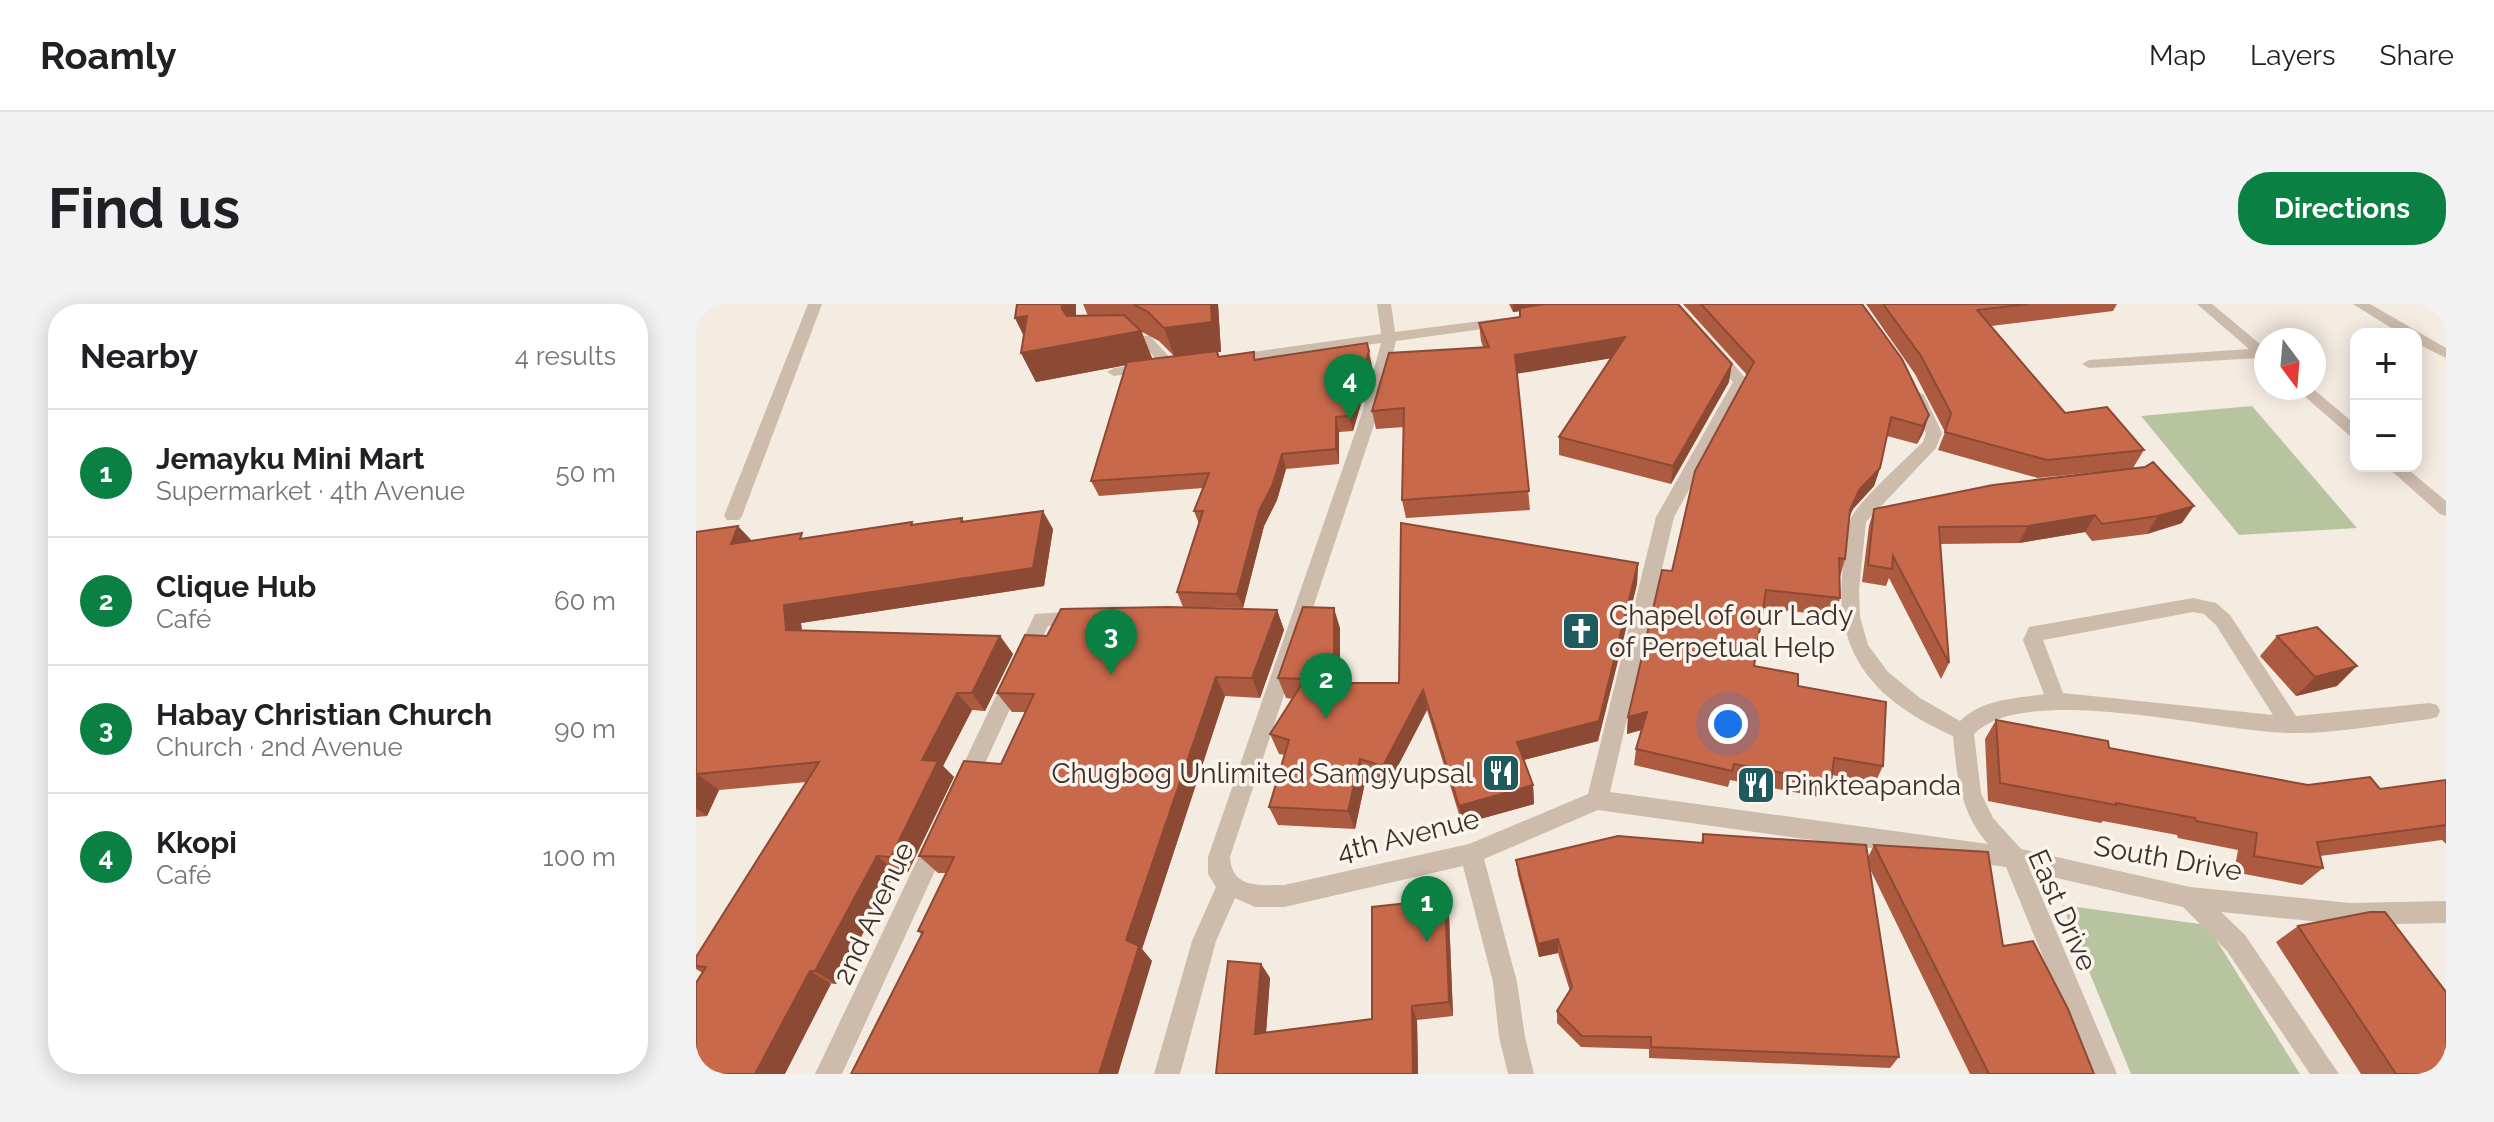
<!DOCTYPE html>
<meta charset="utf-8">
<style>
body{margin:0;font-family:Raleway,sans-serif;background:#f2f2f2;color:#202124}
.controls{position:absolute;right:24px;top:24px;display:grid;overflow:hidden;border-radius:16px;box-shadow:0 4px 20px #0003}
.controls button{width:72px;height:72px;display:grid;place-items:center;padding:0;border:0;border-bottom:2px solid #e0e0e0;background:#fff;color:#202124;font:40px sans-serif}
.compass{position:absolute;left:1558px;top:24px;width:72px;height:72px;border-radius:50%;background:#fff;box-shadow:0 4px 20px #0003;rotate:164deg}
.you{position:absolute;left:1032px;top:420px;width:28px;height:28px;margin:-20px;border:6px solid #fff;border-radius:50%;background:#1a73e8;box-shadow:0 0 0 12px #1a73e833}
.badge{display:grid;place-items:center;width:52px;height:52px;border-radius:50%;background:#0b8043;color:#fff;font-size:26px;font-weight:700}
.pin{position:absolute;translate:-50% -66px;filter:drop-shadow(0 2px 4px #0008)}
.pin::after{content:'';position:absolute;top:42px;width:28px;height:24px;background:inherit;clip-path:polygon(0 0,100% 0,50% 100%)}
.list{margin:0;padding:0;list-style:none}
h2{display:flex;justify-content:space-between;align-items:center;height:104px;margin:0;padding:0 32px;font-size:34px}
h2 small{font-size:26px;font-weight:400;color:#757577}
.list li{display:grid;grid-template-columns:52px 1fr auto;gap:24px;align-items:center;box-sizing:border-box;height:128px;padding:0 32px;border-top:2px solid #e0e0e0}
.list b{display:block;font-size:30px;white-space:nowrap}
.list p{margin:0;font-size:26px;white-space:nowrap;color:#757577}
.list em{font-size:26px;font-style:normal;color:#757577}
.map{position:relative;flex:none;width:1750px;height:770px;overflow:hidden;border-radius:32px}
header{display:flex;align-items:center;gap:48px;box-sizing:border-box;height:112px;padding:0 40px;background:#fff;border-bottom:2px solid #e0e0e0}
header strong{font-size:38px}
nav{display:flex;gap:44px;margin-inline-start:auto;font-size:28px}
.intro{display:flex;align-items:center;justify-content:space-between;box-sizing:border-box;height:192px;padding:0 48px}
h1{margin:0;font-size:56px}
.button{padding:20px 36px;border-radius:32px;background:#0b8043;color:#fff;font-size:28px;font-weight:700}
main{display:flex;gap:48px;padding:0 48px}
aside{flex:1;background:#fff;border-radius:32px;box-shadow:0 4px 20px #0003}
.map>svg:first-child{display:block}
.green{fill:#b8c4a0}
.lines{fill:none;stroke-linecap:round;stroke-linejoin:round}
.service{fill:#cdbbac;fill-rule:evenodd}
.minor{fill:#cdbbac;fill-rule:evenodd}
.wall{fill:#ac5a40;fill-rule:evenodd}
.shaded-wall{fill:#8c4a34}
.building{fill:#c8694b;stroke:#8c4a34;stroke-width:2}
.labels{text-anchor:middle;stroke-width:7;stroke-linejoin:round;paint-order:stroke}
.poi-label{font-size:28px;fill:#3b302b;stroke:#fbf5ee;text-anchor:start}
.street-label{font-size:28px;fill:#3b302b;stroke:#fbf5ee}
</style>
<header>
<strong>Roamly</strong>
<nav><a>Map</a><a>Layers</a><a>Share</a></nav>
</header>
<div class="intro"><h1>Find us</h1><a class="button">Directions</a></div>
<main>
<aside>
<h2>Nearby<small>4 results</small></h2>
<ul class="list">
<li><span class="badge">1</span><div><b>Jemayku Mini Mart</b><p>Supermarket · 4th Avenue</p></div><em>50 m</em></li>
<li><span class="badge">2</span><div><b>Clique Hub</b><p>Café</p></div><em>60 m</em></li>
<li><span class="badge">3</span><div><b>Habay Christian Church</b><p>Church · 2nd Avenue</p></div><em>90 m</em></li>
<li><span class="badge">4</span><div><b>Kkopi</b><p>Café</p></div><em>100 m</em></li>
</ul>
</aside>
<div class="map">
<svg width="1750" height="770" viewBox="0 0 1750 770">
<rect width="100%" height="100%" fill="#f4ebe1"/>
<path class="green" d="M1556 102 1661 224 1543 231 1445 112Z
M1366 601 1511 621 1604 770H1435Z"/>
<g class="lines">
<path class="service" d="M112 0H126L46 212 43 216H31L28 212Z
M422 31 454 32 481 61 474 65 469 64 445 39 417 38V32Z"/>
<path class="minor" d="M681 0H695L699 28 808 14 815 18 808 22 700 37 683 106 534 553C536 585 563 581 588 581L773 540 892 490 960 213 1037 78 1011 47 1018 43 1023 44 1053 78 978 213 914 488 1292 540C1264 508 1261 472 1257 432 1179 397 1136 351 1147 262 1149 248 1148 226 1155 214 1164 196 1210 155 1227 138L1230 129 1212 91 1220 86 1228 91 1246 129 1240 144 1170 218 1163 285 1164 313 1172 341 1192 368 1224 394 1264 417C1286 395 1319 395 1348 390L1327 336 1333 323 1497 294 1520 299 1534 311 1600 412 1734 399 1741 401 1744 407 1741 413 1734 415C1688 420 1640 430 1594 429 1521 428 1329 377 1278 430L1285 489 1297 514 1325 545 1494 583 1654 599 1750 597V619L1654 621 1525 608 1549 631 1643 770H1614L1531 647 1487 603 1335 568 1421 770H1395L1310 563 902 506 788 555 821 678 829 733 838 770H812L803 733 797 678 767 562 588 603H559L539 594 520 637 484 770H458L496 637 520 583 512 570V553L667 106 685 39 535 59 528 55 535 51 685 30ZM1497 308 1508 310 1520 321 1577 411 1367 389 1347 336Z
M1501 0H1516L1570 45V56L1563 54 1393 64 1386 60 1393 56 1553 45Z
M1657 0H1674L1750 44V54L1720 39V30H1705Z
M455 59 462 63 460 66 418 72 411 68 418 64Z
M1599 84H1616L1660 121V134L1654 132Z
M1690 162H1708L1750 197V212L1744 210Z
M386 307 395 314 393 319 352 322 276 488 268 491 260 488 257 482 339 310Z
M242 526 250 529 253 536 146 770H119L234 529Z"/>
</g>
<path class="wall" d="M321 0H380V12H392L387 0H522L525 48H522L523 53 676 62 657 127 643 128V160L590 165 581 196 568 222 547 304 487 303 481 288 503 220 498 207 507 184 403 192 395 177 430 61 340 78 325 49 328 32 319 14ZM446 28 463 37 478 52 456 55Z
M813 0H982L1033 78 975 180 863 151V133L916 54 821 69 834 206 710 214 706 196 708 123 680 125 676 107 787 43 785 37 783 19 824 13V7L817 8Z
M987 0H1166L1233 111 1227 129 1221 140 1191 132 1184 164 1178 182 1157 205 1153 214 1149 255 1144 273V294L1139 312 1067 304 1058 362 1102 382 1187 462 1179 479 1136 471 1135 478 1129 494 1034 476 1032 483 938 461 940 445 945 426 931 430 932 413 976 267 1051 71Z
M1170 0H1421L1417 7 1295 22 1369 109 1448 146 1437 164 1486 219 1451 230 1396 237 1389 228 1323 239 1244 240 1253 359 1245 375 1193 274 1190 282 1166 278 1173 222 1178 205 1430 165 1342 174 1242 146 1249 128 1219 70Z
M266 214 268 218 357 225 348 282 105 319 106 326 304 332 317 350 289 407 276 406 247 462 258 473 212 568 200 567 140 680 7 669 0 665V653L111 478 23 486 11 512 0 513V228L55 236 111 234 216 218 217 221Z
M942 259 941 280 902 437 828 456 837 481 838 500 766 520 731 406 692 481 670 474 659 525 582 521 573 503 589 451 583 450 574 430 597 395 590 394 582 374 644 324V379H703Z
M581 306 588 326 564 394 529 392 446 645 456 657 226 631 222 627 250 569H242L223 552 305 460 329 408H316L301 389 351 332Z
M1581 332 1641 382 1600 392 1564 352Z
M1300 416 1413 444 1612 481 1684 485 1750 476V540L1746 536 1624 552 1627 564 1606 581 1538 568 1542 546 1482 534 1481 531 1407 517 1405 519 1292 497 1289 435Z
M1007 530 1172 553 1178 541 1307 642 1398 770H1274L1174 565 1203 753 1194 764 953 754V745L885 743 861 719V707L874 687 862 649 843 653 822 571 820 556 1005 539Z
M749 595 753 611 757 712 721 716 722 770H520L565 660 574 674 570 729 676 715Z
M1602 622 1750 770H1665L1580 638Z"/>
<path class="shaded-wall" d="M366 0H380L379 34 366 5Z
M515 0H522L525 48H522L526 62 479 54 468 24Z
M817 0H873L817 8Z
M331 12 333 43 319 14Z
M445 27 457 56 340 78 325 49Z
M929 33 928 52 820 70 819 51Z
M673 47 676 62 657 127 653 112Z
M1036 60 1033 78 975 180 977 162Z
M1233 111 1227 129 1221 140 1227 122Z
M640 113 643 128V160L640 145Z
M586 150 590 165 581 196 568 222 547 304 541 290 563 207Z
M1184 164 1178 182 1157 205 1148 224 1154 206 1163 186Z
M1498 202 1486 219 1451 230 1462 212Z
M347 207 357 225 348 282 105 319 107 343 90 326 88 301Z
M1399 211 1389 228 1323 239 1332 222Z
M42 222 59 240H35Z
M942 259 941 280 902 437 823 457 821 438Z
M638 304 644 324V399L638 379Z
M581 306 588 326 564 394 556 374Z
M304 332 317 350 289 407 276 389Z
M1661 362 1641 382 1600 392 1619 373Z
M520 373 529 392 446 645 456 657 422 770H403L430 636Z
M727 386 731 406 692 481 687 462Z
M261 389 276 406 247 462 258 473 212 568 195 553 226 456Z
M951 408 949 425 931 430 932 413Z
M664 455 670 474 659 525 652 507Z
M1 470 23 486 11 512 0 504V473Z
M837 481 838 500 766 520 763 502Z
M181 552 200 567 140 680 119 667Z
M749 595 753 611 757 712 753 698Z
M862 635V649L843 653 842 640Z
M565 660 574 674 569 743 559 730Z
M114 667 135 680 89 770H59Z
M716 702 721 716 722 770H717Z"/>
<path class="building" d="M321 0H366V5L371 12 428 11 445 27 325 49 331 12 319 14Z
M437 0H515L516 18 468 24 452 8Z
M849 0H982L1036 60 977 162 863 133 929 33 819 51 833 187 706 196 708 104 676 107 693 49 793 43 783 19 824 13V4Z
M1005 0H1166L1206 55 1233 111 1227 122 1195 113 1184 164 1163 186 1154 206 1149 255 1143 254 1144 294 1070 286 1058 362 1102 370V382L1190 398 1187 462 1138 454 1135 478 1038 460 1036 467 940 445 951 408 932 413 966 266 976 267 999 167 1058 58Z
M1187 0H1332L1281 6 1369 109 1411 103 1448 146 1351 156 1249 128 1255 109 1225 52Z
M671 39 673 47 653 112 640 113V145L586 150 576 182 563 207 541 290 481 288 507 207H498L513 169 395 177 431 58 521 47 522 53 558 48V56Z
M1457 158 1498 202 1462 212 1406 220 1399 211 1332 222 1243 223 1253 359 1197 252 1196 265 1172 261 1178 205 1297 181 1449 163Z
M347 207 337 264 88 301 90 326 304 332 276 389H261L226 456 242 457 195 553 181 552 119 667H114L59 770H0V679L10 663 0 662V653L123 458 1 470 0 473V228L42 222 35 240 106 229 104 235 216 218 215 221 266 214 265 218Z
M705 219 942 259 903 417 821 438 837 481 763 502 727 386 687 462 664 455 652 507 573 503 593 436 574 430 609 375 582 374 607 303 638 304V379H703Z
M471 303 581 306 556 374 520 373 430 636 443 642 403 770H155L227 628 222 627 258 553 223 552 268 457 305 460 338 390 301 389 329 331 351 332 365 305Z
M1621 323 1661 362 1619 373 1581 332Z
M1300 416 1412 437 1413 444 1612 481 1674 473 1684 485 1750 476V521L1621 538 1627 564 1558 552 1561 529 1500 517 1499 514 1420 499V501L1304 479Z
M1007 530 1170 541 1203 753 955 743V733L886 732 861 707 876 683 862 635 842 640 820 556 922 532 1007 539Z
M1178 541 1292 548 1307 642 1337 637 1372 705 1398 770H1293Z
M749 595 753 698 716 702 717 770H520L532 657 565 660 559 730 676 715V603Z
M1674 608H1689L1750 688V770H1700L1602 622Z"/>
<defs>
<symbol id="church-square" viewBox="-11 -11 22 22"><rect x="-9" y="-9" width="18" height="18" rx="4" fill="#1f5a5e" stroke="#fbf5ee"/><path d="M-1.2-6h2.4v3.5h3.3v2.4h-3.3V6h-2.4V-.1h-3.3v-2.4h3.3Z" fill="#fff"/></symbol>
<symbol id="restaurant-square" viewBox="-11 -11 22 22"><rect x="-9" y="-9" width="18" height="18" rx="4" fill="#1f5a5e" stroke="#fbf5ee"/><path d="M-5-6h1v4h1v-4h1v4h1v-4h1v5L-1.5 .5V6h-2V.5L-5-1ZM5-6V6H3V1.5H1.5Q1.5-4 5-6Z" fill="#fff"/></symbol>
</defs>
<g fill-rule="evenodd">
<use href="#church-square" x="863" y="305" width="44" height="44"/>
<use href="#restaurant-square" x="783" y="447" width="44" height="44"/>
<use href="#restaurant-square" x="1038" y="459" width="44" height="44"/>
</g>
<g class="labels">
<g class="poi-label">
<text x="913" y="321">Chapel of our Lady<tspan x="913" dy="32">of Perpetual Help</tspan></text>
<text x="777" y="479" text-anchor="end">Chugbog Unlimited Samgyupsal</text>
<text x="1088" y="491">Pinkteapanda</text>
</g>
<g class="street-label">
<text transform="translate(712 531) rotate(-14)" y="10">4th Avenue</text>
<text transform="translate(1472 554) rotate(10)" y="10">South Drive</text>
<text transform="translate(1367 606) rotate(66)" y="10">East Drive</text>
<text transform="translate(177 609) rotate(-65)" y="10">2nd Avenue</text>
</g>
</g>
</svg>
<div class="controls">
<button>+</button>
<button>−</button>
</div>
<svg class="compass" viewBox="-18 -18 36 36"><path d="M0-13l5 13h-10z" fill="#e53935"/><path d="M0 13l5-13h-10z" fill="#757577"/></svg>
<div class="you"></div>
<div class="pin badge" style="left:731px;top:638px">1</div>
<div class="pin badge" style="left:630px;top:415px">2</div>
<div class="pin badge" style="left:415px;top:371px">3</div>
<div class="pin badge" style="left:654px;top:116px">4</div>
</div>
</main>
